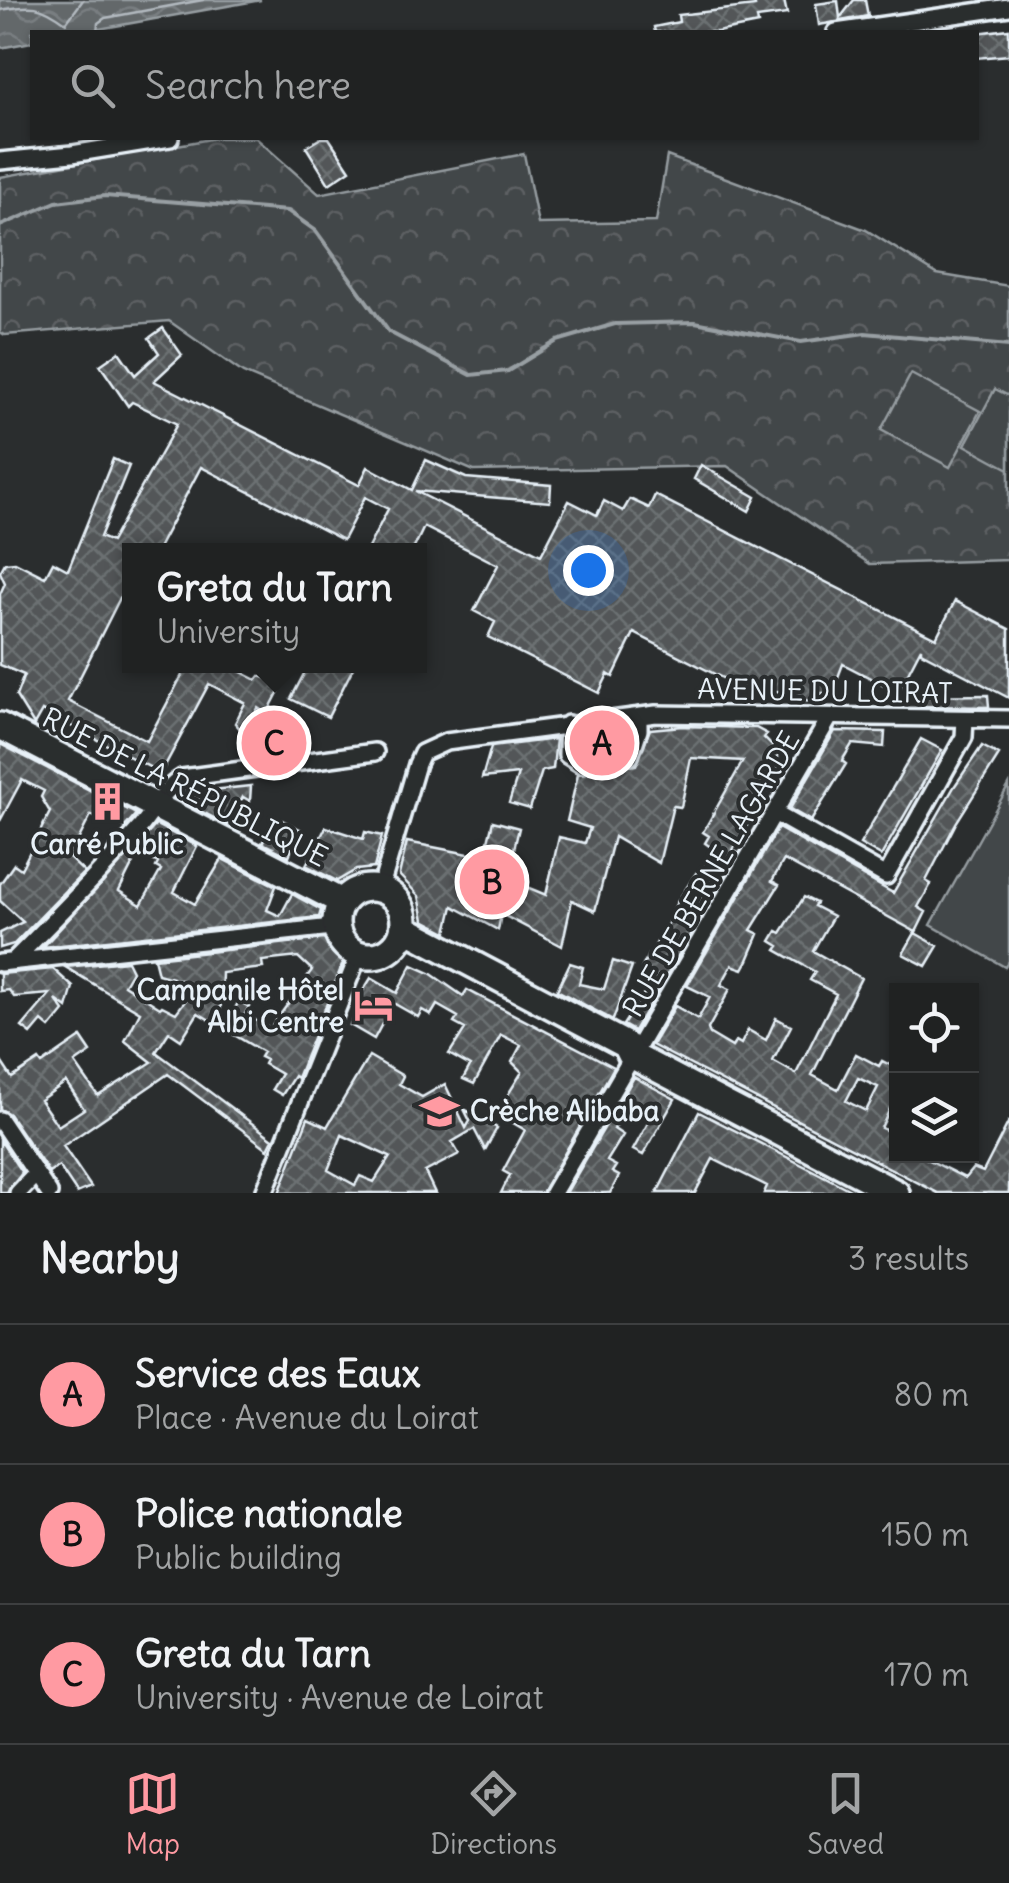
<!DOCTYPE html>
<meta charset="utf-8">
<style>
body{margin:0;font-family:Delius,sans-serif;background:#282a2a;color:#f1f3f6}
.controls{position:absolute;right:30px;bottom:30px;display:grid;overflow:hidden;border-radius:0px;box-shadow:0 2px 8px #0004}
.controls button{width:90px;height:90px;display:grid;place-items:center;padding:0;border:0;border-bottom:2px solid #3d3f40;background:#202222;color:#f1f3f6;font:50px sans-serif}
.you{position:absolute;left:588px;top:570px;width:35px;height:35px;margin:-25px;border:8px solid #fff;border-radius:50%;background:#1a73e8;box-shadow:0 0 0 15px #1a73e833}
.badge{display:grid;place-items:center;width:65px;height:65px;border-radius:50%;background:#ff9aa2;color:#111;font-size:32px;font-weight:700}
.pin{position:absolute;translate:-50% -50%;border:5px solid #fff;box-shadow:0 2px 10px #0006}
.popup{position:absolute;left:122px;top:543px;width:305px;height:130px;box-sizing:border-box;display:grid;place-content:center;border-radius:0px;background:#202222;filter:drop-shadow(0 2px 8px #0005);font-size:32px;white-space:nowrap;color:#a2a4a5}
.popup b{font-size:38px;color:#f1f3f6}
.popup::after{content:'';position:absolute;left:50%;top:100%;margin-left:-20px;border:20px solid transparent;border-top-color:#202222}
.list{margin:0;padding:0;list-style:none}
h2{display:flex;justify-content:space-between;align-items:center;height:130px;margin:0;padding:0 40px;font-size:42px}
h2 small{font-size:32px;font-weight:400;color:#a2a4a5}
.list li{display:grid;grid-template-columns:65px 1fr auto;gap:30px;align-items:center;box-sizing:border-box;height:140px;padding:0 40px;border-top:2px solid #3d3f40}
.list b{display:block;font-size:38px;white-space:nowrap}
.list p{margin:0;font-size:32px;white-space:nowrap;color:#a2a4a5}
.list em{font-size:32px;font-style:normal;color:#a2a4a5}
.icon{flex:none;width:55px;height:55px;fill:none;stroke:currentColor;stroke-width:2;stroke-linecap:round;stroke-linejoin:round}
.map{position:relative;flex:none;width:1009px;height:1193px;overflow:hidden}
.search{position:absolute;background:#202222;box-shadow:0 2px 8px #0004;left:30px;right:30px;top:30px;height:110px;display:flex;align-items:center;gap:25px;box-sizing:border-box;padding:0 35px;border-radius:0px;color:#a2a4a5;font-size:38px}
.sheet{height:550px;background:#202222}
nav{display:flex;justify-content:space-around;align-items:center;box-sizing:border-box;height:140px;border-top:2px solid #3d3f40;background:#202222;font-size:28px;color:#a2a4a5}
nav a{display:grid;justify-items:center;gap:5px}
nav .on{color:#ff9aa2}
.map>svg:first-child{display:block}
.forest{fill:url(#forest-crowns);stroke:#959ca0;stroke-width:2.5}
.garden{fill:#424648;stroke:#959ca0;stroke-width:2.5}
.water{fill:url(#water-waves);stroke:#989fa3;stroke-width:2.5}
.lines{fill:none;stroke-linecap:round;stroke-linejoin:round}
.shore{stroke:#b3bac0;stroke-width:2.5}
.stream{stroke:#989fa3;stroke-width:4}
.building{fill:url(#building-cross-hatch);stroke:#e8f1f8;stroke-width:2.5;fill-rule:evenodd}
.minor-casing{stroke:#e8f1f8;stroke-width:22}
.primary-casing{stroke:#e8f1f8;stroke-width:32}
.minor{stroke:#2a2d2e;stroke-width:15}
.primary{stroke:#2a2d2e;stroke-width:25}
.labels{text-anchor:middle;stroke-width:8;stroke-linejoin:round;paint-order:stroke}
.street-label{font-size:28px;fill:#e8f1f8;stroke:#2a2d2e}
.poi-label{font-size:28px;font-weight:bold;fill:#e8f1f8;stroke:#2a2d2e}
</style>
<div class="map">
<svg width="1009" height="1193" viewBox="0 0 1009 1193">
<defs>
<pattern id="forest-crowns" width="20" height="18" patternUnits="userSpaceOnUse" patternTransform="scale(2.5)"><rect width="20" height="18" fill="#424648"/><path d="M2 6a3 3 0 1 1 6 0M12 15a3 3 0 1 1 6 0" fill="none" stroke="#5d6163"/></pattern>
<pattern id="water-waves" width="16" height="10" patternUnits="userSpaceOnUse" patternTransform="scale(2.5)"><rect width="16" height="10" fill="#63686b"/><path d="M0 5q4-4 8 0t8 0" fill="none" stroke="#797e81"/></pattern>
<pattern id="building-cross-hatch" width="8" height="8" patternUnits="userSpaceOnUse" patternTransform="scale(2.5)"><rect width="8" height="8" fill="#535759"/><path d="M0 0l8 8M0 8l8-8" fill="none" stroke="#6c7072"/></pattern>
</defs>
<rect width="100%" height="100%" fill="#2a2d2e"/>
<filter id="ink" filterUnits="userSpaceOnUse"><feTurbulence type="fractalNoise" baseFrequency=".01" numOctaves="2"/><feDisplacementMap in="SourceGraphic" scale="20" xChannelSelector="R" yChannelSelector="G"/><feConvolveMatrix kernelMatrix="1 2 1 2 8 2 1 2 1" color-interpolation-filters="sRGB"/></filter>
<g filter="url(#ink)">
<path class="forest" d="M216 138H256L319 194 524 154 538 224 656 222 667 156 866 230 937 274 1009 286V560L870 564 727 466 474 471 243 373 169 321 5 335 0 332V177Z"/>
<path class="garden" d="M911 374 980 411 950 467 881 430Z
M995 389 1009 396V469L965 445Z
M1009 785V961L1005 967 931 925Z"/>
<path class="water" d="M0 0H261L82 32H32V42L0 48Z"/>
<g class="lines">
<path class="shore" d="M0 10C33 4 40 4 66 23L83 0
M97 32 98 23 105 18 203 0"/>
<path class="stream" d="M0 226 56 202 105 196 288 211 316 231 389 332 471 375 508 371 557 341 615 324 695 322 801 342 865 333 1009 346"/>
</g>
<path class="building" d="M754 0H784L787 14 757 18 758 24 717 32H655L654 27 679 22 678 15 755 6Z
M854 0H865L868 16 819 25 816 4 838 1 840 18Z
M1009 29V55L976 58V33Z
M321 138H329L350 170 329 184 306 147Z
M163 328 182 355 154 381 359 485 368 467 412 490 426 460 466 478 551 485 550 502 415 491 541 555 569 501 597 515 604 501 623 511 630 499 649 508 655 495 936 638 955 601 1009 629V698L921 652V648L898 692 843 664 832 693H821V701L800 700V692L746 690 634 633 613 677 608 674 599 693 488 637 495 622 474 611 498 565 424 527 413 550H367L388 509 365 497 343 540 201 467 157 550H129V580L68 701 147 741 187 666H229L257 680 260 676 269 679 279 691 267 714 258 708 247 730 242 731 235 723 245 703 209 684 161 773 42 711 34 725 16 696 24 675 0 665V594L5 583 0 572 5 563 15 562 45 577 53 562 68 570 113 459 129 466 100 537 111 542 177 424 132 402 128 406 100 365 119 352 135 375 159 353 149 338Z
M701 465 756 497 749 511 694 479Z
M308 666H354L328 717 291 699Z
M988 695 989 707 921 706V696Z
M682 726 756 728 767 734 764 738 778 752V772L759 805 764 808 758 818 753 815 733 850 738 853 634 1031 623 1025 656 975 642 968 648 955 650 956 657 942 660 943 676 904 696 873 700 875 715 850 705 843 709 836 703 832 743 761 691 758 681 807 673 806 659 863 614 837 595 911 572 900 562 946 501 914 498 930 453 906 447 932 424 920 419 896 399 875 407 842 484 857 493 821 519 828 507 879 546 895 559 837 585 843 590 828 567 821 578 774 636 765 650 729Z
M627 730 622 746 583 752 579 750V737Z
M835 731 885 732 884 747 852 744 842 761 846 764 811 821 790 809Z
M556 739 553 769 542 771 530 809 509 803 518 774 482 778 491 747Z
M921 739 942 750 881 856 860 844Z
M0 744 136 814 125 827 103 816 101 820 91 815 69 858 84 872 14 944 0 948V933L23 922 0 901V884L14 864 21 869 50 812 41 797 44 791 22 780 0 821Z
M982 746 999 755 956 823 926 881 931 884 918 907 926 912 916 932 784 860 772 881 779 885 751 930 759 934 748 960 743 969 732 965 721 985 730 989 708 1029 710 1034 732 1047 736 1041 741 1044 748 1030 766 1040 776 1018 791 1026 773 1061 796 1074 836 994 810 980 815 972 776 950 779 946 771 941 777 931 781 933 804 897 816 903 814 906 833 916 813 951 861 978 812 1075 838 1089 856 1054 879 1066 882 1061 896 1068V1096L881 1128 892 1133 888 1141 896 1145V1156H921L965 1178 973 1168 983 1172 1009 1121V1193H938L652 1045 675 1006 698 1019 710 997 687 986 778 828 893 893 954 787ZM858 1078 878 1087 866 1111 846 1101Z
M251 786 250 801 243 797 228 825 181 801 184 793Z
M276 817 300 829 289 856 262 843Z
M156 825 197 846 174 892 195 904 222 859 276 886 267 910 280 916 292 894 321 910 319 917 43 947ZM138 853 158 863 156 867 161 870 141 905 119 891Z
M326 827 363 839 365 832 382 836 374 868 356 870 337 881 306 865Z
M915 933 938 946 926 966 903 954Z
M324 939 343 963 297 1078 294 1076 282 1095 272 1089 281 1074 264 1064 266 1060 260 1057 263 1052 224 1029 239 1001 249 1007 245 1014 270 1029 312 970 298 957 262 961 263 968 222 973 220 1026 198 1013 181 1040 169 1032 156 1052 273 1139 268 1149 168 1074 63 1146 91 1187 77 1193 59 1166 49 1173 9 1114 0 1109V1060L12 1078 39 1060 42 1064 81 1037 91 1052 75 1063 98 1096 152 1062 125 1041 140 1012 65 967 127 961 132 971 124 985 160 1008 162 1006 176 1013 197 985 158 974 154 958ZM66 1082 84 1109 58 1126 40 1100Z
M613 961 632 967 613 1020 557 990 570 963 583 967 579 984 604 989Z
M412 965 430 973 463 996 467 990 614 1067 542 1193H501L510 1175 503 1171 525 1130 510 1121 518 1108 504 1101 522 1072 512 1062 521 1045 501 1035 474 1084 463 1079 470 1066 449 1054 465 1029 454 1023 458 1017 437 1005 431 1015 422 1010 418 1017 393 1003 374 1039 350 1025 363 1002 358 999 371 978 397 993Z
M53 969 73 987 67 1008 56 1000 64 1011 50 1028 42 1021 31 1034 22 1027 50 994 14 997 9 990 0 991V974Z
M369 1056 403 1076 399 1084 422 1097 445 1084 466 1128 470 1121 464 1109 497 1128 485 1150 474 1129 452 1142 459 1154 425 1172 435 1193H279L308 1118 327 1127ZM342 1135 390 1157 374 1182 360 1176 355 1185 328 1170Z
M634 1077 675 1099 643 1155 633 1150 653 1114 631 1101 614 1129 623 1135 607 1161 616 1166 612 1172 619 1176 610 1193H566Z
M699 1112 812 1170 856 1193H764L767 1186 713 1159 695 1193H657Z
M0 1140 22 1173 7 1193H0Z"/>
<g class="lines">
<defs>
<path id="minor" d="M836 32 1009 7
M0 161 72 154 170 138
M568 724 567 755 581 764 630 756 639 730V716
M776 814 886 876 964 737 965 719
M380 890 417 764 422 753 446 742 656 714 1009 719
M13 961C55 919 97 876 137 831 153 814 162 790 182 778L375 752
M0 963 323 928 336 922
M0 1120 49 1193
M18 1193 36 1174
M264 1193 359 954
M553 1193 830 717"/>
<path id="primary" d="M0 726 342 902
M336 922a34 34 0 1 1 68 0a34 34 0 1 1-68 0Z
M404 928 626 1045 631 1055 896 1193"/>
</defs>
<use href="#minor" class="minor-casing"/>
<use href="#primary" class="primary-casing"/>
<use href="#minor" class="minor"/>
<use href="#primary" class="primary"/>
</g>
</g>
<defs>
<symbol id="building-bare" viewBox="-9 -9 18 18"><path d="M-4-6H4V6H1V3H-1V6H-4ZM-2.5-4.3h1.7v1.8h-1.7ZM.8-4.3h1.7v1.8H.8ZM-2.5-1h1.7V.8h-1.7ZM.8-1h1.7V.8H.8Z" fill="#ff9aa2" stroke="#2a2d2e" stroke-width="2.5" paint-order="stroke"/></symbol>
<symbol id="hotel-bare" viewBox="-9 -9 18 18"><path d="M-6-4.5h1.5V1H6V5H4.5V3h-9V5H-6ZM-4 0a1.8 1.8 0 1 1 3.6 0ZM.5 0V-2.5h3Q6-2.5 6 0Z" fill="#ff9aa2" stroke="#2a2d2e" stroke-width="2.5" paint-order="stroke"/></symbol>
<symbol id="school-bare" viewBox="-9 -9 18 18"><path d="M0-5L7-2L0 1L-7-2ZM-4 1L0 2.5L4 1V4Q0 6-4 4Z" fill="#ff9aa2" stroke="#2a2d2e" stroke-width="2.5" paint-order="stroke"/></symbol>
</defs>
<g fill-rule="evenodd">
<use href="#building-bare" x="80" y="774" width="55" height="55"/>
<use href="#hotel-bare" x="346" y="978" width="55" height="55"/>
<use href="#school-bare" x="412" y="1084" width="55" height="55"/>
</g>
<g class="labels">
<g class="street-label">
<text transform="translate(825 691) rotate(1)" y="10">AVENUE DU LOIRAT</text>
<text transform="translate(185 787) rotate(27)" y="10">RUE DE LA RÉPUBLIQUE</text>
<text transform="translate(711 874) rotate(-60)" y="10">RUE DE BERNE LAGARDE</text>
</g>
<g class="poi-label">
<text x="107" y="854">Carré Public</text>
<text x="344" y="1000" text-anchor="end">Campanile Hôtel<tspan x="344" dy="32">Albi Centre</tspan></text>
<text x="470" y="1121" text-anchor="start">Crèche Alibaba</text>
</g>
</g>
</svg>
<div class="controls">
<button><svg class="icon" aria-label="locate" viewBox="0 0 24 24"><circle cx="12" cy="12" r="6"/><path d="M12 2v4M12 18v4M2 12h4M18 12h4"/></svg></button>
<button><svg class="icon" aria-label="layers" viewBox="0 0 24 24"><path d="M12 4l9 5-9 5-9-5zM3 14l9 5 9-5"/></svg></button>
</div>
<div class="you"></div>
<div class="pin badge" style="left:602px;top:743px">A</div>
<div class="pin badge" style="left:492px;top:882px">B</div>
<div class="pin badge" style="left:274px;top:743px">C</div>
<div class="popup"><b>Greta du Tarn</b>University</div>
<div class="search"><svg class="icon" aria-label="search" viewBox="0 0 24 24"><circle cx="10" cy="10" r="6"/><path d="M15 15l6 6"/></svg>Search here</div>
</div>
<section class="sheet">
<h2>Nearby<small>3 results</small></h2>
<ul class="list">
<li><span class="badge">A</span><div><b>Service des Eaux</b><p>Place · Avenue du Loirat</p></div><em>80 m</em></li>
<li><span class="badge">B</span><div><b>Police nationale</b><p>Public building</p></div><em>150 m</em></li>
<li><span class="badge">C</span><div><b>Greta du Tarn</b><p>University · Avenue de Loirat</p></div><em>170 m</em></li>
</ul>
</section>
<nav>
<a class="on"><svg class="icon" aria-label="map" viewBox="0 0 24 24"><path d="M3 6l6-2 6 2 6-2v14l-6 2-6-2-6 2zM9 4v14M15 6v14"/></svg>Map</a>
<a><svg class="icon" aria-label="directions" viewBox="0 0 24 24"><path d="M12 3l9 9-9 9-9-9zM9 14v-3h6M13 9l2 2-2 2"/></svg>Directions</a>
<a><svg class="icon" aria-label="saved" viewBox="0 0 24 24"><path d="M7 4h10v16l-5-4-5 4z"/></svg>Saved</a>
</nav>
